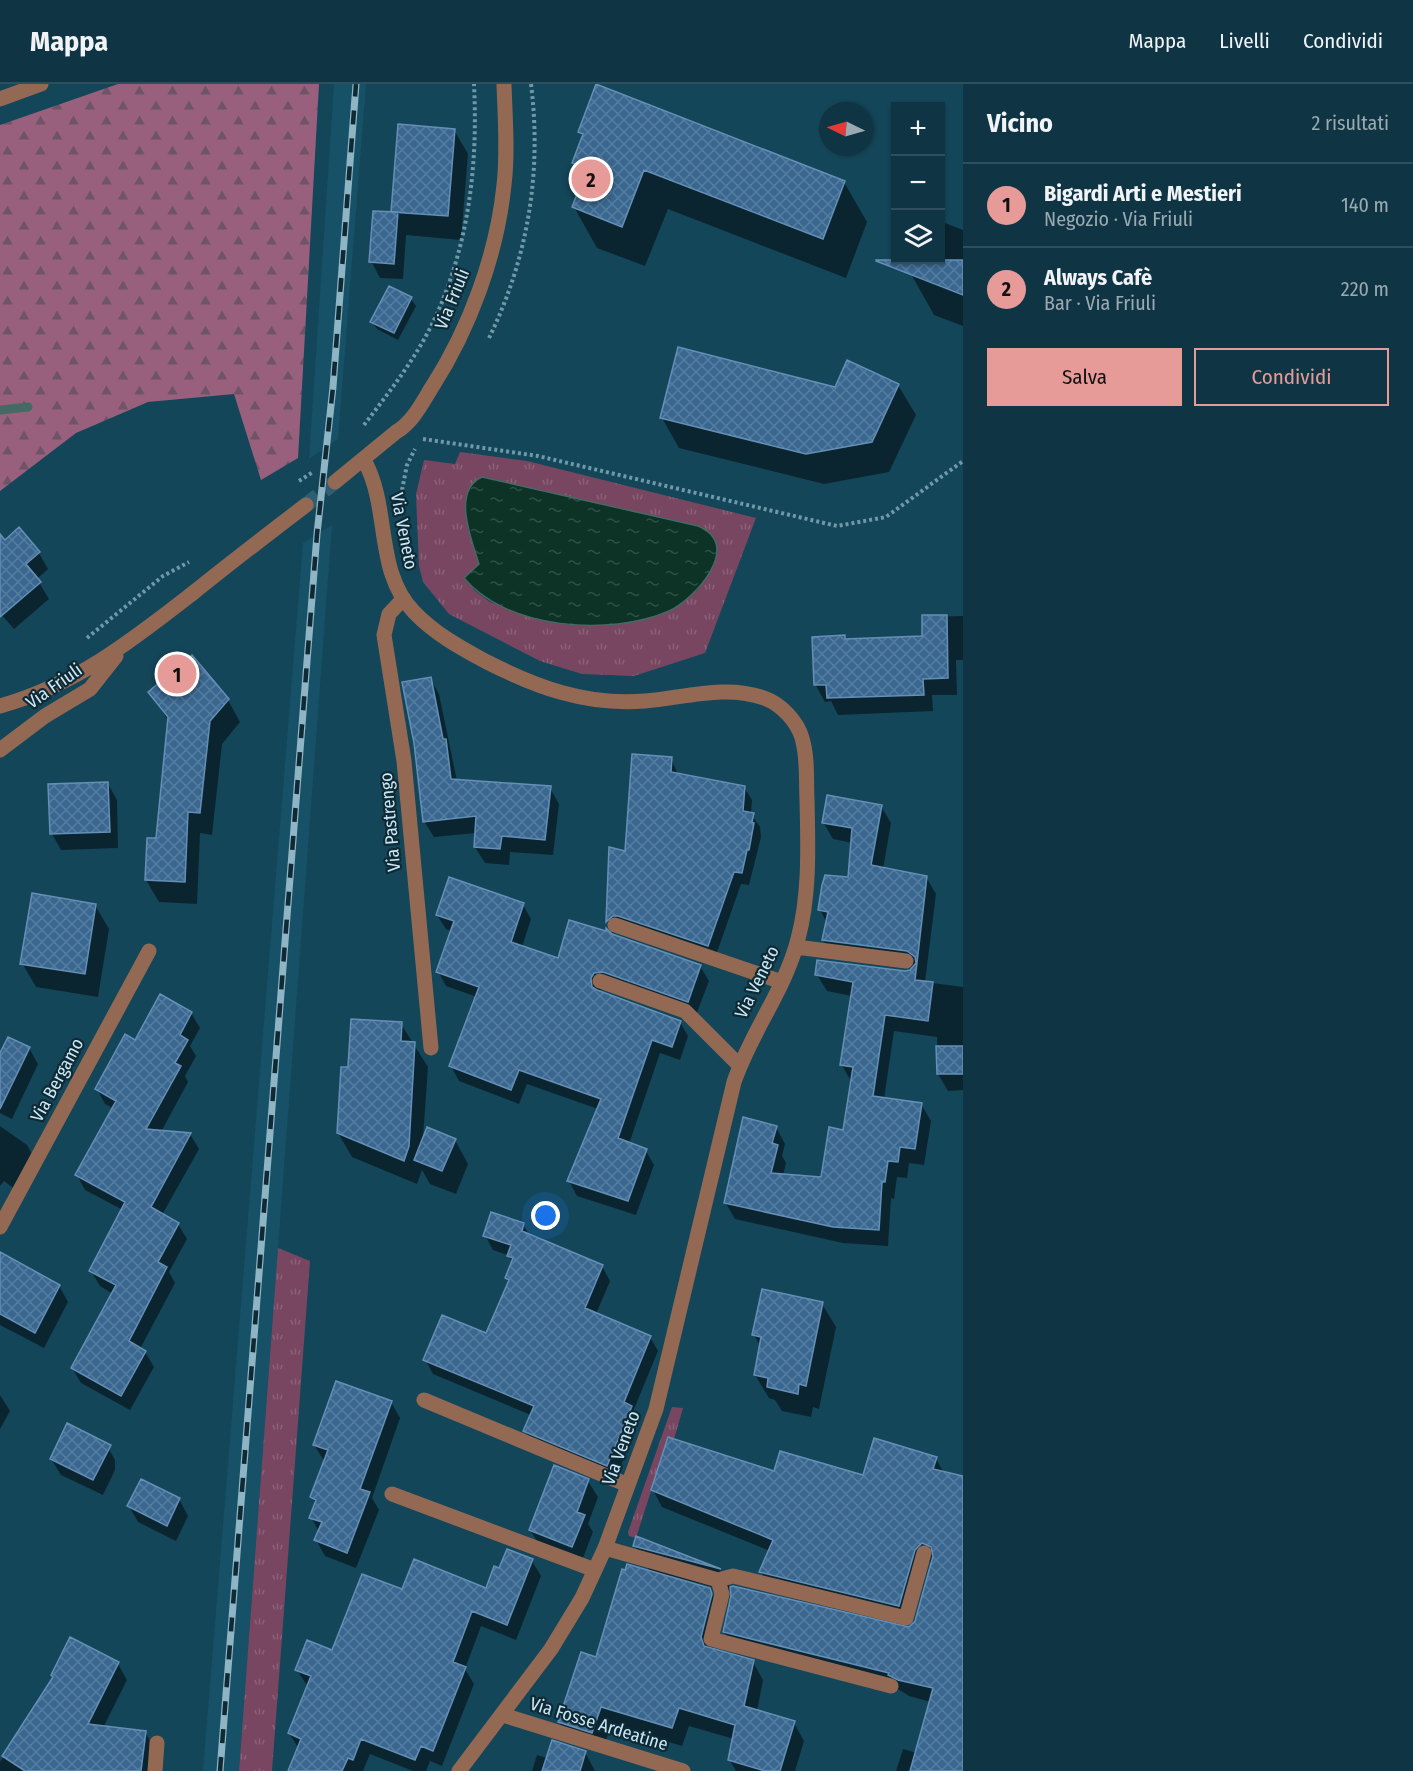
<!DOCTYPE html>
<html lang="it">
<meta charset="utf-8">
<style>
body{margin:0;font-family:"Fira Sans Condensed",sans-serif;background:#1d3f4e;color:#f1f3f6}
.controls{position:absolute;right:18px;top:18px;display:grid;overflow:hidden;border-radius:0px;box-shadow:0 2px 4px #0004}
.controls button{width:54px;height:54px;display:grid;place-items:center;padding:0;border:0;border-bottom:2px solid #2f4f5c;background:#0f3443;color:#f1f3f6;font:30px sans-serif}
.compass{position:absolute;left:819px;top:18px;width:54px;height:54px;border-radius:50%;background:#0f3443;box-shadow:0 2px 4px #0004;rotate:275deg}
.you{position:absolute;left:546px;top:1132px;width:21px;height:21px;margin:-15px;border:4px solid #fff;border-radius:50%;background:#1a73e8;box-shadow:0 0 0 9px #1a73e833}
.badge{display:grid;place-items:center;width:39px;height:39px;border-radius:50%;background:#e69b98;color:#111;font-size:20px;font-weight:700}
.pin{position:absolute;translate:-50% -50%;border:3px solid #fff;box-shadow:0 2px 6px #0006}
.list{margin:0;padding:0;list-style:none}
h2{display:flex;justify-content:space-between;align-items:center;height:78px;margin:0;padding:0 24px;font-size:26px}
h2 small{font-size:20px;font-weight:400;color:#9baab2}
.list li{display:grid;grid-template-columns:39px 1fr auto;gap:18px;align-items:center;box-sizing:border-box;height:84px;padding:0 24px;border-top:2px solid #2f4f5c}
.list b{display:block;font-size:22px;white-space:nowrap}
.list p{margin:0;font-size:20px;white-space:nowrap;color:#9baab2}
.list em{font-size:20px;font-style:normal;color:#9baab2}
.actions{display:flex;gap:12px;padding:18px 24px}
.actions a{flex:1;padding:14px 0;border:2px solid #e69b98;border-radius:0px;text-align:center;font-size:21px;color:#e69b98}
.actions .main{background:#e69b98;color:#111}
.icon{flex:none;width:33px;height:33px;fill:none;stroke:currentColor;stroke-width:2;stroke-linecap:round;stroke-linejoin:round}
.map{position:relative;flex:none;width:963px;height:1687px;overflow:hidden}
header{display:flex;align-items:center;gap:36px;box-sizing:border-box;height:84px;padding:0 30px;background:#0f3443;border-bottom:2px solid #2f4f5c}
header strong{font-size:28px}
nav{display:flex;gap:33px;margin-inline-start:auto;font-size:21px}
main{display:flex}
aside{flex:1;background:#0f3443}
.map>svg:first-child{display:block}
.built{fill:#165167}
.grass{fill:url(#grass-tufts);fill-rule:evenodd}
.forest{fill:url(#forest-firs)}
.water{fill:url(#water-ripples);stroke:#456a65;stroke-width:1.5}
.shadow{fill:#0007}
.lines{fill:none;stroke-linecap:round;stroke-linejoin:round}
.stream{stroke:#456a65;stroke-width:9}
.building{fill:url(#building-cross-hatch);stroke:#658fb7;stroke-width:1.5}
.minor-tunnel{stroke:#2f5e71;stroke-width:15;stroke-dasharray:15 8;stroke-linecap:butt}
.path{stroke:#6f98a8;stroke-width:4;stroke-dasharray:3 3;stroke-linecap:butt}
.minor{stroke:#946954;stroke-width:15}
.rail-casing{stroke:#8fb4c3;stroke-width:7}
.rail{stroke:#102a35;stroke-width:4.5;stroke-dasharray:14;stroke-linecap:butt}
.labels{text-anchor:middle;stroke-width:4.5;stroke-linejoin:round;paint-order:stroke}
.street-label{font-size:18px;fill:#cae9f7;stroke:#102a35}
</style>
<header>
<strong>Mappa</strong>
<nav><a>Mappa</a><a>Livelli</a><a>Condividi</a></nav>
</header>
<main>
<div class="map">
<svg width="963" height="1687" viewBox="0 0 963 1687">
<defs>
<pattern id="grass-tufts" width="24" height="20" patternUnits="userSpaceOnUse" patternTransform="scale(1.5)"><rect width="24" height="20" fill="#784660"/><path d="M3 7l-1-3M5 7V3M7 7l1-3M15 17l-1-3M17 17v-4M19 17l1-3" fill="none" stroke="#8a6178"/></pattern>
<pattern id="forest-firs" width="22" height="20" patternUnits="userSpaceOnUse" patternTransform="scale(1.5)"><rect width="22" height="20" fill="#98607d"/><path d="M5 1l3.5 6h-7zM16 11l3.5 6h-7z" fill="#6f5466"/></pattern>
<pattern id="water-ripples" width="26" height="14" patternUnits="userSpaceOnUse" patternTransform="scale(1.5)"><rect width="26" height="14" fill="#0c3326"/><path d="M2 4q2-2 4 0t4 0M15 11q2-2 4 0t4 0" fill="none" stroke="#2e5146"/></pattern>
<pattern id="building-cross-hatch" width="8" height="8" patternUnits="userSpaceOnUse" patternTransform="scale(1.5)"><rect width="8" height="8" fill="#3a6790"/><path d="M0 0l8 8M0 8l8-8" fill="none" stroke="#557da0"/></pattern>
</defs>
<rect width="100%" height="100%" fill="#144659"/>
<path class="built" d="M334 0H366L338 355 309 375Z
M332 441 239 1687H203L303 459Z"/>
<path class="grass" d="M460 368 527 377 756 434 705 569 634 592 582 590 540 577 449 530 423 498 419 482 416 410 424 376 455 380ZM467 435 705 445 717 461 713 483 697 507 533 534 490 518 475 507 464 494 479 480Z
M278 1164 310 1177 272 1687H239Z
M672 1323 683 1324 674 1355 668 1354 636 1454 629 1452 628 1448Z"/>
<path class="forest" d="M118 0H319L298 374 261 396 234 310 148 318 76 349 0 407V41Z"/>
<path class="water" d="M482 393 698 442C744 461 695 515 669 527 610 553 506 545 464 494L479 480C472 457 451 407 482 393Z"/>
<path class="shadow" d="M454 46 468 70 461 156 406 151 403 195 380 194 371 177 394 130Z
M579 48 844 98 867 138 846 194 668 125 645 182 597 164 574 123 584 97 573 79 583 54Z
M940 137 963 146V242L934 231 911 190 917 176H940Z
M411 215 416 222 398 256 377 245 372 238Z
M898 301 916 331 889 388 824 400 679 364 662 334 836 305Z
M19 446 39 469 48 485 37 495 49 515 14 545 0 529V462Z
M963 532V576H956L957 611H932L933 627 838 631 831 617 825 618 815 600 844 553 846 556 924 553 923 533Z
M430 594 439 610 457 697 550 704 559 720 553 771 510 768 509 781 485 779 475 763 476 749 434 753 424 737Z
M150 608 228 616 240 638 222 660 212 751 200 749 197 820 159 818 146 796 157 756 169 638Z
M671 674 678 691 744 703 752 716 751 730 760 743 761 753 749 801 741 800 715 874 620 844 614 849 607 837 610 765 627 768Z
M108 700 117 716 118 764 61 766 52 750Z
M881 722 891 739 883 785 926 793 936 810 925 898 963 903V1006L948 1007 938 990 937 953 894 947 884 1015 921 1020 931 1037 924 1081 909 1079 907 1094 897 1093 894 1115 891 1114 888 1162 843 1159 735 1135 725 1118 776 1043 785 1060 782 1072 786 1079 783 1091 823 1095 844 1047 851 997 841 980 852 912 827 907 817 891 905 888 914 883 833 873 823 856 827 839 820 826 849 795 853 759 833 755 823 738Z
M95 821 109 845 98 913 36 903 22 879Z
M523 821 531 835 522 863 559 876 611 852 700 882 709 897 696 931 606 902 598 908 680 938 688 952 680 976 660 969 629 1060 646 1067 654 1081 636 1131 577 1112 569 1097 598 1025 527 1000 519 1020 459 997 451 982 477 913 446 902 438 887 452 847 446 845 437 831Z
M191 929 200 944 190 962 196 972 185 992 188 998 161 1048 190 1050 199 1065 162 1131 178 1140 187 1155 169 1188 175 1199 140 1265 145 1268 154 1283 130 1326 81 1299 72 1284 113 1210 100 1202 91 1187 123 1126 85 1106 77 1091 113 1024 105 1020 97 1005 136 958Z
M401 940 428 983 423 1054 455 1056 468 1080 456 1110 430 1100 422 1086 417 1100 352 1073 338 1049 349 985Z
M29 964 38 980 12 1035 0 1029V973Z
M0 1042 27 1061 36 1077 16 1106 4 1097 0 1102Z
M523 1141 530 1152 602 1182 610 1197 596 1230 650 1253 658 1267 632 1330 636 1346 615 1395 533 1361 525 1347 531 1331 433 1290 425 1275 487 1251 509 1199 506 1194 513 1179 508 1171 493 1166 485 1151Z
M0 1187 59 1202 68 1218 44 1264 0 1241Z
M822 1220 836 1243 819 1325 813 1323 811 1333 782 1327 775 1316 769 1314 755 1291 761 1263 754 1251Z
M0 1311 10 1327 0 1345Z
M391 1318 400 1334 372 1414 379 1426 356 1484 325 1472 316 1456 319 1448 311 1433 316 1421 312 1413 325 1378 314 1361Z
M106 1360 115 1376V1386L103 1411 61 1391 51 1375Z
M936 1375 944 1389 963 1393V1687H896L903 1665 917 1669 931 1618 909 1612 898 1605 734 1565 724 1548 732 1508 672 1492 671 1494 709 1505 722 1530 713 1566 753 1578 763 1596 757 1627 794 1639 804 1657 795 1687H736L729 1675 734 1655 689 1642 682 1662 611 1641 603 1666 570 1656 559 1638 650 1488 635 1462 637 1454 720 1486 730 1504 910 1545 917 1537 932 1478 926 1479 909 1539 771 1505 761 1488 770 1467 662 1423 653 1406 775 1388 864 1393Z
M555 1383 588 1397 598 1413 588 1440 593 1448 581 1479 540 1462 530 1446Z
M179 1415 188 1432 176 1457 138 1438 129 1422Z
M532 1477 541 1492 516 1556 481 1542 465 1585 474 1600 442 1682 430 1677 426 1687H413L370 1670 363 1687H290L299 1665 289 1649 308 1603 297 1586 333 1568 403 1507 487 1506 500 1486Z
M118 1580 127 1596 103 1644 145 1648 154 1664 152 1687H0V1678L54 1594Z
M585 1668 595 1687H532L537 1671 547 1674Z"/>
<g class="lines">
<path class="stream" d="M0 326 28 323"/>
</g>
<path class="building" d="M596 0 845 97 823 155 644 86 622 143 572 123 587 84 572 79 583 50 578 48Z
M398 40 455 45 448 132 391 128Z
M373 127 398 128 394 180 369 178Z
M876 176H963V211L876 177Z
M389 202 412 213 394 249 370 238Z
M678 263 835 303 847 276 899 300 872 358 806 370 660 334Z
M19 443 40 468 26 480 41 498 0 533V450L5 456Z
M922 531H947L948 594 923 595 924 611 827 614 826 601H814L812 553 845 551V555L922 552Z
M192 571 229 615 210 637 200 729 188 728 185 798 145 796 147 754H156L168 633 148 608Z
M431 593 443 655H446L451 695 551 702 545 756 502 752 500 765 474 763 476 732 423 738 414 659 402 598Z
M632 670 672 673 671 688 745 702 743 727 754 729 752 738 754 739 749 766H747L742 789 734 788 708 862 618 832H613L606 838 609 763 625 767Z
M108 698 110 748 50 750 48 700Z
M827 711 882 721 871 781 927 792 915 896 933 898 928 937 885 931 873 1012 922 1019 915 1065 900 1063 898 1078 888 1077 885 1098H882L879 1146 833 1143 724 1119 743 1033 777 1042 772 1059 778 1061 771 1089 821 1093 829 1043 843 1046 853 983 840 981 853 898 815 891 817 876 905 887 910 886 916 879 915 873 907 867 822 856 828 828 818 826 822 801 825 791 848 793 852 744 822 739Z
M449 793 524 819 511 858 558 874 569 836 606 847V844L612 850 701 881 688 918 603 888 594 889 591 894 592 903 597 906 681 937 672 963 652 956 618 1054 647 1065 628 1117 567 1097 601 1015 519 986 511 1006 449 982 479 903 436 888 454 837 436 831Z
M32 809 96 820 85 890 20 880Z
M160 910 192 928 180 951 188 956 175 979 181 982 146 1045 191 1049 151 1123 179 1139 158 1178 167 1183 129 1257 146 1267 121 1312 71 1284 116 1201 89 1187 125 1118 75 1091 116 1017 95 1005 125 950 135 956Z
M351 935 402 938 401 957 415 958 409 1062 404 1077 337 1049 341 983H348Z
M8 953 30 963 0 1025V969Z
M936 962H963V990H937Z
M427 1043 456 1055 442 1087 414 1076Z
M491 1128 524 1139 522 1147 603 1181 585 1224 651 1252 624 1318 632 1322 607 1382 523 1347 534 1322 423 1276 442 1231 486 1249 509 1196 505 1194 513 1174 507 1172 511 1161 483 1152Z
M0 1168 60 1201 35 1249 0 1230Z
M762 1205 823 1218 806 1302 799 1300 798 1310 767 1303 768 1294 754 1291 761 1253 752 1251Z
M336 1297 392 1317 360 1405 370 1408 347 1469 314 1456 322 1438 309 1434 316 1416 310 1413 328 1366 313 1361Z
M67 1339 111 1361 93 1396 50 1375Z
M668 1353 774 1387 780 1367 863 1391 874 1354 937 1373 933 1385 963 1392V1687H910L933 1604 898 1596 888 1591 889 1589 723 1548 731 1512 730 1503 733 1502 909 1543 915 1537 933 1472 931 1463 922 1459 915 1466 899 1522 759 1488 773 1456 651 1406Z
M554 1381 589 1395 577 1428 585 1431 572 1463 529 1446Z
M141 1395 180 1414 167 1442 127 1422Z
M636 1452 721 1485 633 1462Z
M507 1465 533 1475 507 1541 472 1527 453 1578 466 1583 433 1667 421 1662 415 1676 361 1655 353 1676 348 1674 342 1687H288L301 1655 288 1649 311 1592 295 1586 307 1556 332 1566 362 1490 402 1505 414 1475 486 1504 494 1482 499 1484Z
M627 1480 710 1504 712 1510 701 1553 704 1562 754 1576 744 1622 795 1637 780 1687H765L728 1676 735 1641 679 1624 672 1644 601 1623 592 1649 558 1638 581 1568 596 1573 622 1485 625 1486Z
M70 1553 119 1578 88 1640 146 1647 141 1687H25L2 1672 53 1593 51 1591Z
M552 1656 586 1667 580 1687H542Z"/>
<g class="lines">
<path class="minor-tunnel" d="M306 421 335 398"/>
<path class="path" d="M489 254C528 174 542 88 531 0
M364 341C390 307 417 273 435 234 469 160 478 80 474 0
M423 355 538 372 837 442 886 433 963 377
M299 397 313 388
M402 406 407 381 415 365
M87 554 163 492 189 478"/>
<path class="minor" d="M0 15 41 0
M364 376C391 424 374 487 414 528 434 549 459 563 485 577 536 603 586 622 645 617 683 614 726 600 764 614 781 620 797 637 802 654 808 674 806 696 807 716 808 762 810 810 798 855 785 906 751 948 734 998L656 1325 605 1464 582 1514 551 1565 459 1687
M335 398 396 348C413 338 422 319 432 303 470 244 497 170 504 101 508 68 505 33 504 0
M403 515 389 530 384 551 404 677 431 964
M0 622C77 600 130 558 193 509 230 479 268 450 306 421
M0 666 45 632 90 605 116 572
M615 841 782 898
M796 863 906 877
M600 897 685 927 740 982
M0 1143 149 867
M424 1316 628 1401
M392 1410 595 1486
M605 1464 718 1496 733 1492 906 1534 924 1469
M718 1496 722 1510 711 1555 891 1602
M503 1631 683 1687
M155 1687 157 1659"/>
<defs>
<path id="rail" d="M220 1687 317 450 333 303 356 0"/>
</defs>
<use href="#rail" class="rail-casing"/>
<use href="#rail" class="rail"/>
</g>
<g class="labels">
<g class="street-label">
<text transform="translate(452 215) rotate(-68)" y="6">Via Friuli</text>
<text transform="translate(404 447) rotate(79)" y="6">Via Veneto</text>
<text transform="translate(54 602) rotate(-35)" y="6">Via Friuli</text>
<text transform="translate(390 738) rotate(-95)" y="6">Via Pastrengo</text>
<text transform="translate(757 898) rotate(-64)" y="6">Via Veneto</text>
<text transform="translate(57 996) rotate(-62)" y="6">Via Bergamo</text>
<text transform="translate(621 1364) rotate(-70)" y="6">Via Veneto</text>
<text transform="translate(599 1640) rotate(17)" y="6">Via Fosse Ardeatine</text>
</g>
</g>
</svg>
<div class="controls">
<button>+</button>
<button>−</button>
<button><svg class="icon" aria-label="layers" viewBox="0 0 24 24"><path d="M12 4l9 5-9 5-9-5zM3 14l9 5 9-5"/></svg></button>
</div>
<svg class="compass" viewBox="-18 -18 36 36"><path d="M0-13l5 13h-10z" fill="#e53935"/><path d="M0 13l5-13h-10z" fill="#9baab2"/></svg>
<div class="you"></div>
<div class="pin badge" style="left:177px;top:590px">1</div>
<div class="pin badge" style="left:591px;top:95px">2</div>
</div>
<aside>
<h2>Vicino<small>2 risultati</small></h2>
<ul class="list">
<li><span class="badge">1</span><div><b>Bigardi Arti e Mestieri</b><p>Negozio · Via Friuli</p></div><em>140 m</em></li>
<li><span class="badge">2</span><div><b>Always Cafè</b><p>Bar · Via Friuli</p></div><em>220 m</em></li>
</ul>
<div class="actions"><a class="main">Salva</a><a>Condividi</a></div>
</aside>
</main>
